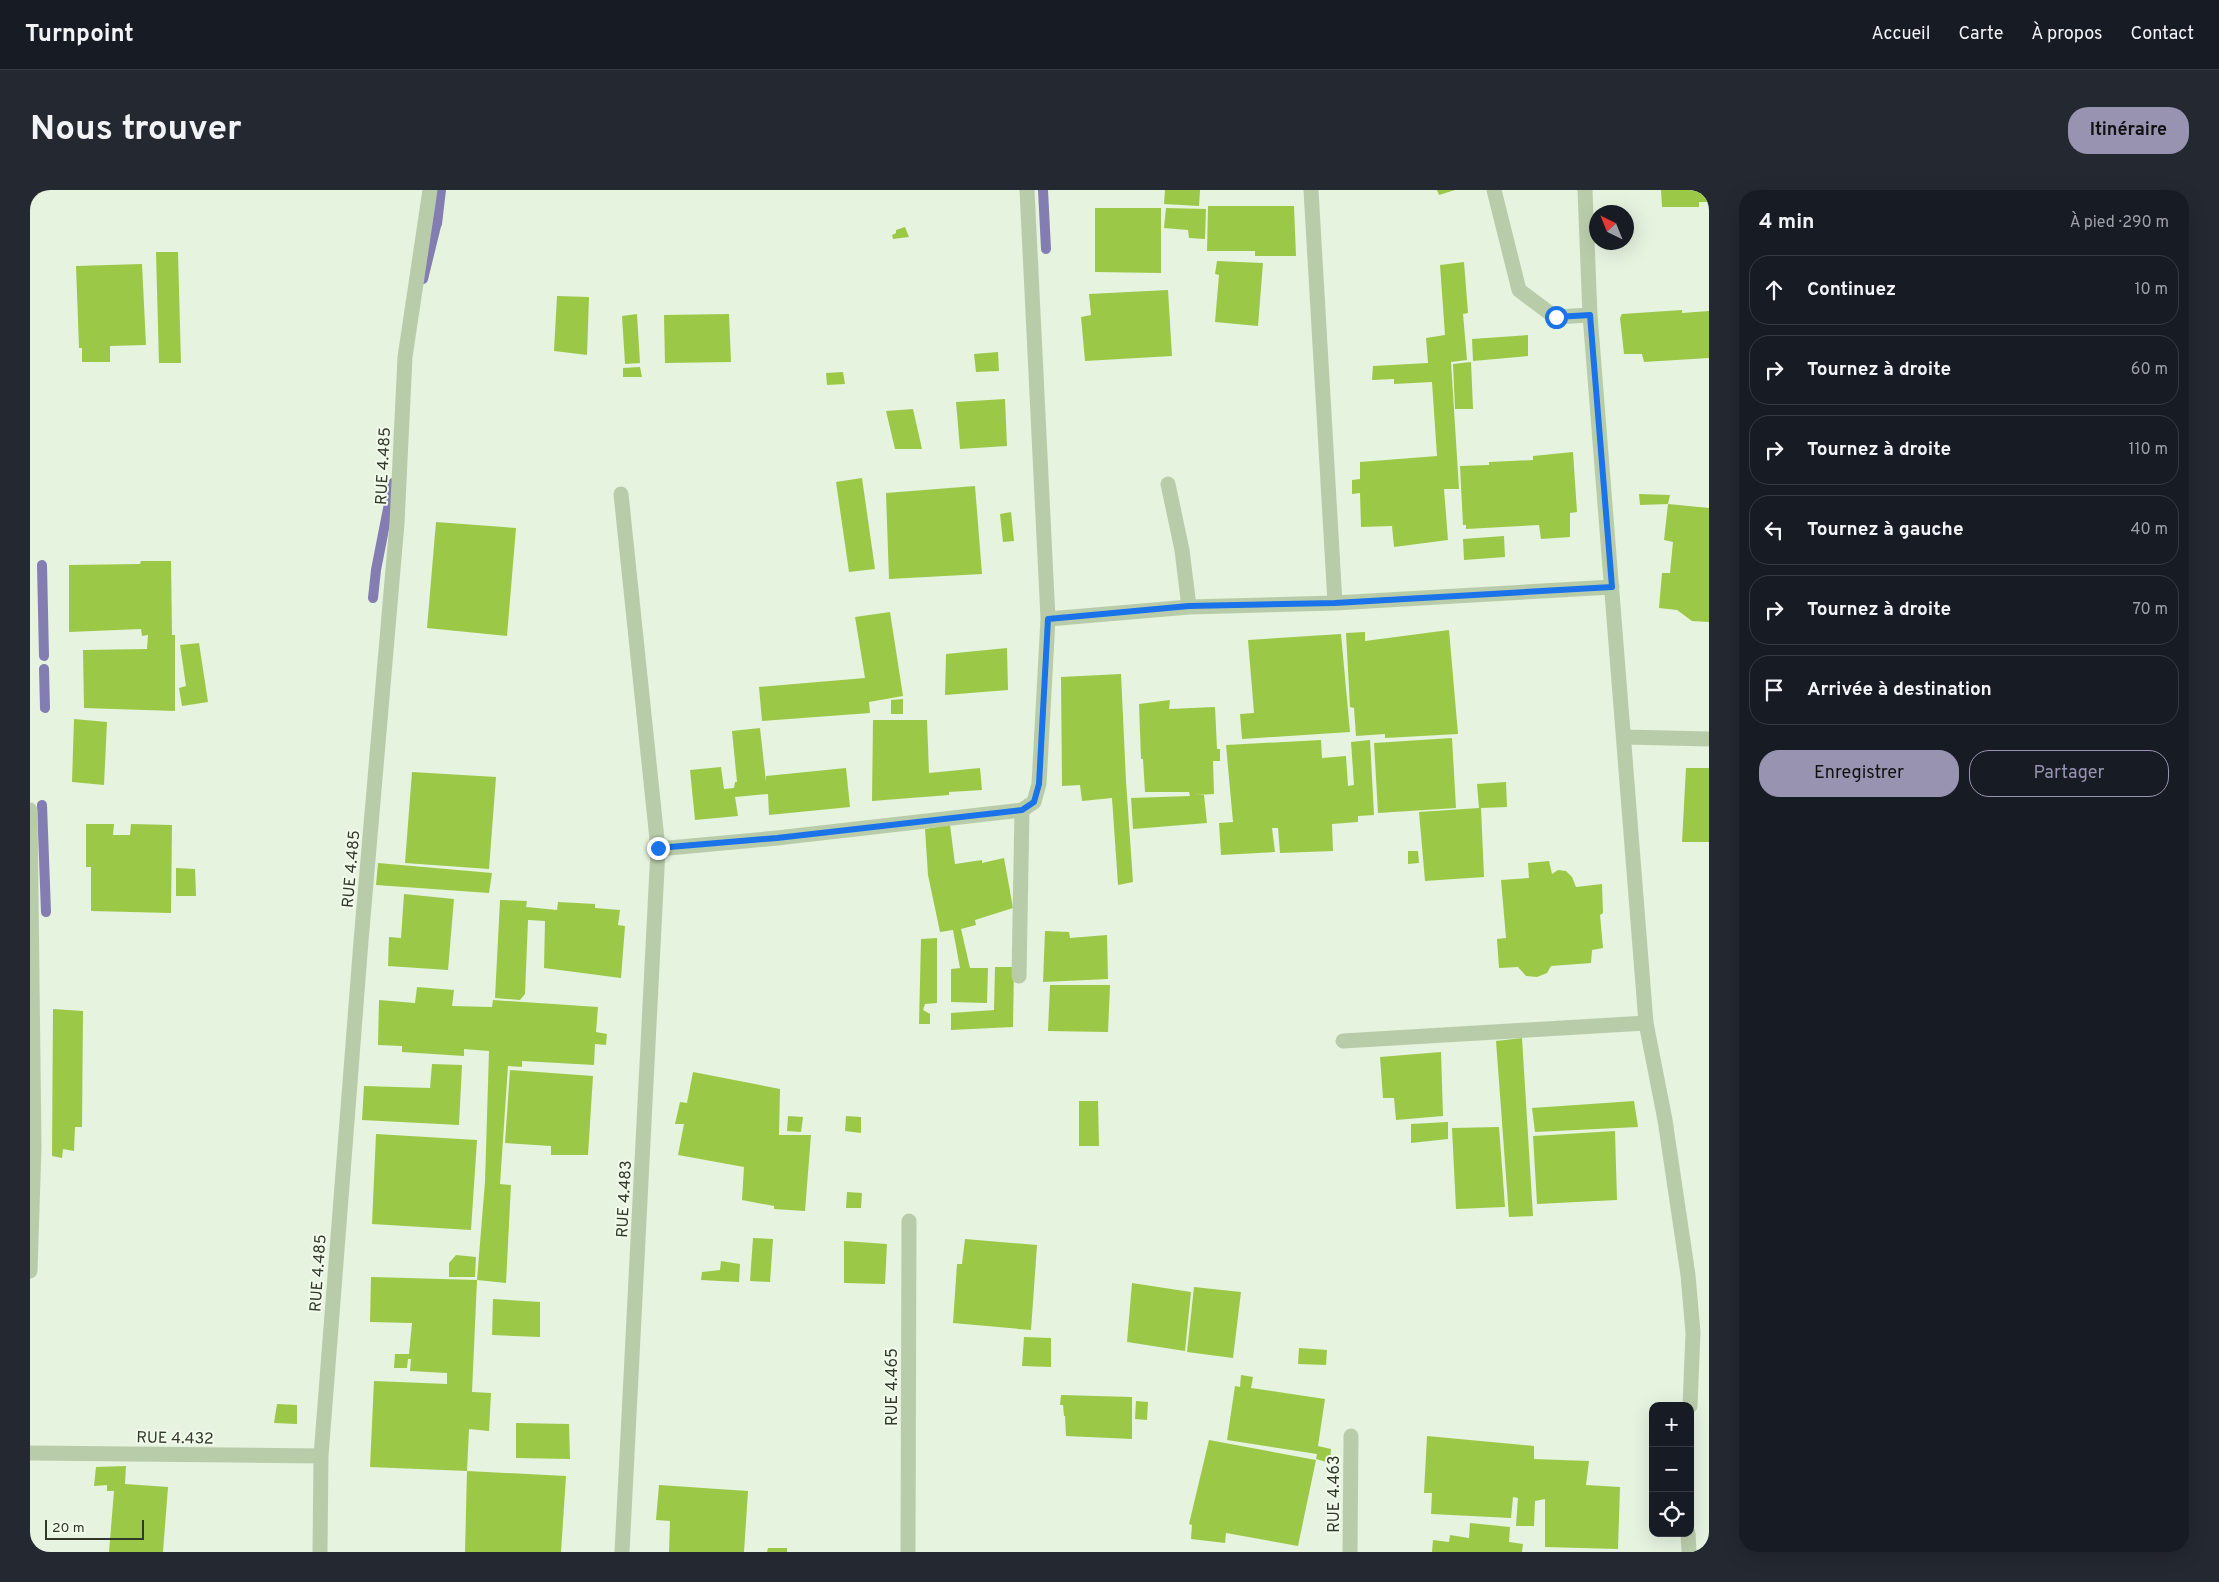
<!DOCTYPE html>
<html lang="fr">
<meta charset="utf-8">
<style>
body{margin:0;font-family:Overpass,sans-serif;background:#242831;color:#f1f3f6}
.controls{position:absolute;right:15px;bottom:15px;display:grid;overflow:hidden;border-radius:10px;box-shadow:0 5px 20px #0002}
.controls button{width:45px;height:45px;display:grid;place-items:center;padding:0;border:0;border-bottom:1px solid #363941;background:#171b24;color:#f1f3f6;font:25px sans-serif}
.compass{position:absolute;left:1559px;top:15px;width:45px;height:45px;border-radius:50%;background:#171b24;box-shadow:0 5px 20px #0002;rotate:317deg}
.scale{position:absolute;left:15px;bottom:12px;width:99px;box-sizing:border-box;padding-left:5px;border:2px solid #33392a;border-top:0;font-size:14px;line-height:18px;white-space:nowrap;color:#33392a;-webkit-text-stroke:4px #f1fbeb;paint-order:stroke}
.stop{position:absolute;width:15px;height:15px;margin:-11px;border:4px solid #1a73e8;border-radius:50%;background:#fff}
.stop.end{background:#1a73e8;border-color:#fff;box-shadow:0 1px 5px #0008}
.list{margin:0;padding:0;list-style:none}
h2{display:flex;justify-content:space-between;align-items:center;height:65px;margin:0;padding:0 20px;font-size:21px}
h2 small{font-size:16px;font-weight:400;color:#9ea1a6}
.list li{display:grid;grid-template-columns:32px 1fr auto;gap:15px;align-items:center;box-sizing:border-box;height:70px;margin:0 10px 10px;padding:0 10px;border:1px solid #363941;border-radius:20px}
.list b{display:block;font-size:19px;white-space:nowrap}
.list em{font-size:16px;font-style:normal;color:#9ea1a6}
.actions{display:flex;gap:10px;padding:15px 20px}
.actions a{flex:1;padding:11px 0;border:1px solid #9793b1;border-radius:20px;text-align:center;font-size:18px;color:#9793b1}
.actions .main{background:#9793b1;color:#111}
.icon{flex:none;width:28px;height:28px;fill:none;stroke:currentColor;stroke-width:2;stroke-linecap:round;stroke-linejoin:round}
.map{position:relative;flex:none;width:1679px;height:1362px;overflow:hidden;border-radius:20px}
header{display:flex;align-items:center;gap:30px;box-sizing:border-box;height:70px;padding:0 25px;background:#171b24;border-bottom:1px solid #363941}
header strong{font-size:24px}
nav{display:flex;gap:28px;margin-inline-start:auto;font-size:18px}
.intro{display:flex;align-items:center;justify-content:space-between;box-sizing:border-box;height:120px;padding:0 30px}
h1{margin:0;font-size:35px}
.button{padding:12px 22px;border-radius:20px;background:#9793b1;color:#111;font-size:18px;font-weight:700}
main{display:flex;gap:30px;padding:0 30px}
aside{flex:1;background:#171b24;border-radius:20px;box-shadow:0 5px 20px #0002}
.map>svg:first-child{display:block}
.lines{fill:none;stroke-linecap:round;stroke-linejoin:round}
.stream{stroke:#847db1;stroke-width:10}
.building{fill:#9cc848}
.minor{stroke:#b9ccaa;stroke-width:15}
.route{stroke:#1a73e8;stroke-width:6}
.labels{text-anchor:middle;stroke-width:4;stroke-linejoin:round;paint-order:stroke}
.street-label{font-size:16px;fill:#33392a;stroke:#f1fbeb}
</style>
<header>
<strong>Turnpoint</strong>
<nav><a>Accueil</a><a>Carte</a><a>À propos</a><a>Contact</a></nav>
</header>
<div class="intro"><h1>Nous trouver</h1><a class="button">Itinéraire</a></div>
<main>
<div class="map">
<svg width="1679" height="1362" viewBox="0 0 1679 1362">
<rect width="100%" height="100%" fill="#e6f3df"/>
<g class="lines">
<path class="stream" d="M1013 0 1016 59
M407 34 411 0
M393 89 406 36
M12 375 14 466
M343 408 346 380 363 293
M14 479 15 518
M12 615 16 722"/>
</g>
<path class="building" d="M1135 0H1170L1169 16 1134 14Z
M1407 0H1425L1409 5Z
M1631 0H1679V12H1669V17H1632Z
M1178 16H1264L1266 66H1225V61H1177Z
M1065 18H1131V83L1065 82Z
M1136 18 1176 19 1175 49 1159 48 1158 40 1134 38Z
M875 37 879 47 863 49 862 45 866 43V40Z
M126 62H148L151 173H129Z
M1187 71 1233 73 1228 136 1185 132 1189 85 1185 84Z
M1434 72 1438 123 1433 124 1437 170 1421 172 1429 299H1414L1418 350 1364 357 1362 336 1331 337 1330 303 1322 304V290L1330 289V272L1407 266 1402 192 1364 194V189L1342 190 1343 176 1398 173 1396 148 1415 145 1410 75Z
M112 74 116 155 80 156V172H52V158H49L46 76Z
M1138 100 1142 166 1055 171 1051 127 1061 125 1059 104Z
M527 106 559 107 557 165 524 161Z
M1652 120V123L1679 121V168L1614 172 1612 164H1594L1590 128 1592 124Z
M607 124 610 173 595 174 592 126Z
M699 124 701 172 635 173 634 125Z
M1498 145V166L1443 171 1442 149Z
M968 162 969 181 946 182 944 164Z
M1441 172 1443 219H1425L1423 174Z
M610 177 612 187H593V178Z
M813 182 815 194 797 195 796 183Z
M975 209 977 256 930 259 926 212Z
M883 219 892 259H865L856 221Z
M1543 262 1547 322 1540 323V347L1511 349 1509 335 1436 339V335H1433L1430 276 1459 275V272L1503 270V266Z
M832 288 845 379 819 382 806 292Z
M945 296 952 384 859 389 856 303Z
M1609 304 1640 305 1638 314 1610 315Z
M1638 314 1679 318V432L1662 431 1647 420 1629 418 1632 383H1640L1643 352 1634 350Z
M981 322 984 351 973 352 970 324Z
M406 332 486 338 477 446 397 438Z
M1474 346 1475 367 1434 370 1433 349Z
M111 371H141L142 445H145V521L54 518 53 460 117 459 118 445 112 446 111 439 39 442V375L110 374Z
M860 422 873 506 839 512 840 523 732 531 729 497 835 488 825 427Z
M1419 440 1428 544 1355 548V544L1326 546 1324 518 1320 517 1316 443 1335 442V451Z
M1311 444 1320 542 1212 549 1210 524 1224 523 1218 450Z
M169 453 178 512 152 516 149 498 156 496 150 455Z
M977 458 978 500 915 505 916 464Z
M1091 484 1096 591 1103 692 1088 695 1082 608 1052 611 1050 595 1032 596 1031 487Z
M873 509V524H861V510Z
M1140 510 1139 519 1185 517 1187 559H1190V571H1183L1184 604 1166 605H1174L1177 633 1103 639 1101 608 1160 606 1159 602H1115L1113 569H1111L1109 514Z
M44 529 77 532 74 595 42 592Z
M843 530H897L899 583 950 578 952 600 919 602V605L842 611Z
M730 538 736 592V586L816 578 820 617 739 625 738 604 705 607 708 626 665 630 660 580 691 577 694 599 704 598 705 592H707L702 541Z
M1422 548 1426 618 1348 623 1344 553Z
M1291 550 1292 568 1316 566 1318 596 1324 595 1321 552 1340 550 1344 625 1328 626V632L1302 634 1303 661 1250 663 1248 638H1242L1245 662 1191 665 1189 633 1203 632 1196 555Z
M1656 578H1679V652H1652Z
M382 582 466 587 459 679 375 673Z
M1476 592 1477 617 1451 618 1454 687 1395 691 1389 622 1449 618 1447 594Z
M56 634H84L83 645H100L101 634 142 635 141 723 61 721V677H56Z
M920 635 925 674 952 670V673L974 668 983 718 945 730 946 735 931 739 940 778H958L957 813 921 812V779L930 778 923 740 910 742 898 685 895 639Z
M1378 661H1388L1389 673 1378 674Z
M1519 671 1522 684 1528 680 1536 681 1542 687 1546 697 1572 694 1573 723 1570 725 1573 758 1562 760 1561 773 1521 776 1517 783 1507 787 1496 786 1488 777 1469 778 1467 749 1476 748 1471 690 1499 688 1498 673Z
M348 673 462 683 459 703 346 695Z
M146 678 165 679 166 706H146Z
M374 704 424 709 418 780 358 776 359 747 371 748Z
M470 710 497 711 496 717 527 720 528 712 565 714V718L590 720 588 735 595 736 591 788 514 778 515 731 498 730 495 804 490 810 465 808Z
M1015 741 1039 742 1040 748 1077 745 1078 789 1013 792Z
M907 748V813L895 814 893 820 900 824V834H889L891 749Z
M965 777H984L983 837 921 840V823L964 820Z
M1020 795H1080L1078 842 1018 841Z
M387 797 424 800 422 816 462 817 463 810 568 817 566 842 577 844 576 855 565 854 564 875 492 871V877L478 876 470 994 481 995 476 1093 447 1090 455 992 459 861 434 859V866L372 862V856L348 855 349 810 385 813Z
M23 819 53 821 52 937H45L44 961 33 959 32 968 22 966Z
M1492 848 1503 1026 1479 1027 1466 851Z
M1411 862 1413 926 1366 930 1364 908H1353L1350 867Z
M402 874 432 875 429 935 332 930 334 896 400 898Z
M480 880 563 886 558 965H521V956L475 953Z
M663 882 750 899 749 945H781L775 1021 744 1019V1016L712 1010 714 977 648 965 654 934H645L650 912 657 913Z
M1049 911H1068L1069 956H1049Z
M1604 911 1608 937 1505 942 1502 918Z
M758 926 773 927 771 942 757 941Z
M816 926 831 927V943L815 941Z
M1418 932V949L1381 953V934Z
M1469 937 1475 1017 1426 1019 1422 938Z
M1585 941 1587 1010 1507 1014 1503 946Z
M346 944 447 950 441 1040 342 1034Z
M817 1002 832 1003 831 1018H816Z
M723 1048 743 1049 740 1092 720 1091Z
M935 1049 1007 1055 1001 1140 923 1133 927 1074H932Z
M814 1051 857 1054 855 1094 814 1093Z
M426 1065 446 1067 445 1087H419V1073Z
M691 1071 710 1074 709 1092 671 1090 672 1082 690 1080Z
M341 1087 447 1090 442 1202 461 1203 459 1241 439 1239 437 1281 340 1277 344 1191 417 1194V1183L380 1181 381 1169H378L377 1178H364L365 1164H379L382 1133 340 1132Z
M1102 1093 1161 1102 1155 1161 1097 1152Z
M1164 1097 1211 1102 1203 1168 1157 1162Z
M463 1109 510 1112V1147L462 1145Z
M994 1147 1021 1148V1177L992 1176Z
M1269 1158 1297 1160 1296 1175 1268 1174Z
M1211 1185 1223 1187 1221 1198 1295 1209 1288 1256 1301 1259 1300 1273 1286 1269 1287 1264 1197 1250 1205 1196 1210 1197Z
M1031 1205 1102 1207V1249L1036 1246 1035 1226H1034L1033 1215H1030Z
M1106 1211 1118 1212 1117 1230 1105 1229Z
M247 1214 267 1215V1234L244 1233Z
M486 1233 539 1234 540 1269 486 1268Z
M1397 1246 1504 1256V1269L1559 1271 1556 1295 1590 1297 1588 1359 1515 1357V1309L1505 1311 1504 1336H1486L1488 1308 1483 1307 1481 1328 1401 1324 1402 1303H1394Z
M1179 1250 1286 1270 1268 1356 1196 1343 1195 1353 1161 1349 1162 1335 1159 1334Z
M96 1276 95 1294 138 1297 133 1362H79L84 1301H77V1295L64 1296 66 1277Z
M437 1281 536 1286 531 1362H435Z
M629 1295 718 1301 714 1362H639L640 1331 626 1330Z
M1440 1333 1480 1337 1479 1352 1493 1354 1492 1362H1402L1403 1350 1419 1352 1420 1345 1439 1348Z
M738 1358H757V1362H737Z"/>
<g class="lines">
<path class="minor" d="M1281 0 1305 413
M1464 0 1489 100 1525 127 1560 125
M1138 294 1152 360 1159 417
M591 304 628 659 592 1362
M1018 429 1159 417 1305 413 1582 397
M1595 547 1679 549
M0 620 4 957 0 1081
M628 659 747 648 992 620 1004 612 1009 594 1018 429 997 0
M989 786 992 620
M1616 833 1635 930 1658 1085 1663 1143 1660 1216
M1313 851 1616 833 1560 125 1555 0
M0 1263 291 1266
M1658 1343 1659 1362
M290 1362 291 1266 331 751 367 333 375 167 400 0
M878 1362 879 1031
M1320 1362 1321 1246"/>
</g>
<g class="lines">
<path class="route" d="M628 658 747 648 992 620 1004 612 1009 594 1018 429 1159 416 1305 413 1582 397 1560 125 1526 127"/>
</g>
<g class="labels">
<g class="street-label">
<text transform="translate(352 276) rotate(-87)" y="6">RUE 4.485</text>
<text transform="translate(320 679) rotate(-85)" y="6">RUE 4.485</text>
<text transform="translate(593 1009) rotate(-87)" y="6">RUE 4.483</text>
<text transform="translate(287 1083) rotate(-86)" y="6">RUE 4.485</text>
<text transform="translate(861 1197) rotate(-90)" y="6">RUE 4.465</text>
<text transform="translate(145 1247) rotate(1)" y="6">RUE 4.432</text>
<text transform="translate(1303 1304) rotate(-90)" y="6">RUE 4.463</text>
</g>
</g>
</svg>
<div class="controls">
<button>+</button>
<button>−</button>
<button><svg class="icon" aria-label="locate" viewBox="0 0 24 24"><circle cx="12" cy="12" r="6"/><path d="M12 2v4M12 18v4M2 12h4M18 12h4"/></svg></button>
</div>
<svg class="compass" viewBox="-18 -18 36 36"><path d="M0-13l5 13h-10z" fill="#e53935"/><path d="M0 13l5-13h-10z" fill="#9ea1a6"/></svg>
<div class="scale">20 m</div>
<div class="stop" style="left:1526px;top:127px"></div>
<div class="stop end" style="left:628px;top:658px"></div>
</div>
<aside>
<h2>4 min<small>À pied · 290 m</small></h2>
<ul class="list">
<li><svg class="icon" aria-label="ahead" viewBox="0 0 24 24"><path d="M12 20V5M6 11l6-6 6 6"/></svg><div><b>Continuez</b></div><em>10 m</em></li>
<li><svg class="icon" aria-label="right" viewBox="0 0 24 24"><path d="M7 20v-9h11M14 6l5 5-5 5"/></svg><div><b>Tournez à droite</b></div><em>60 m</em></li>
<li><svg class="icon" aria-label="right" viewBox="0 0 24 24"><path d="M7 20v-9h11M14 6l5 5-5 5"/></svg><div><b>Tournez à droite</b></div><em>110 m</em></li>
<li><svg class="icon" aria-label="left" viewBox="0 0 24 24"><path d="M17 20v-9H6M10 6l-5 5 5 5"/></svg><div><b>Tournez à gauche</b></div><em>40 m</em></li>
<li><svg class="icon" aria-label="right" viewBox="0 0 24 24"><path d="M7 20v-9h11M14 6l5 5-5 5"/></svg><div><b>Tournez à droite</b></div><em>70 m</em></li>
<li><svg class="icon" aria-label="arrive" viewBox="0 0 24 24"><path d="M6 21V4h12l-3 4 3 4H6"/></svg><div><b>Arrivée à destination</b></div></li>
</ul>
<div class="actions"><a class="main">Enregistrer</a><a>Partager</a></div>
</aside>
</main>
